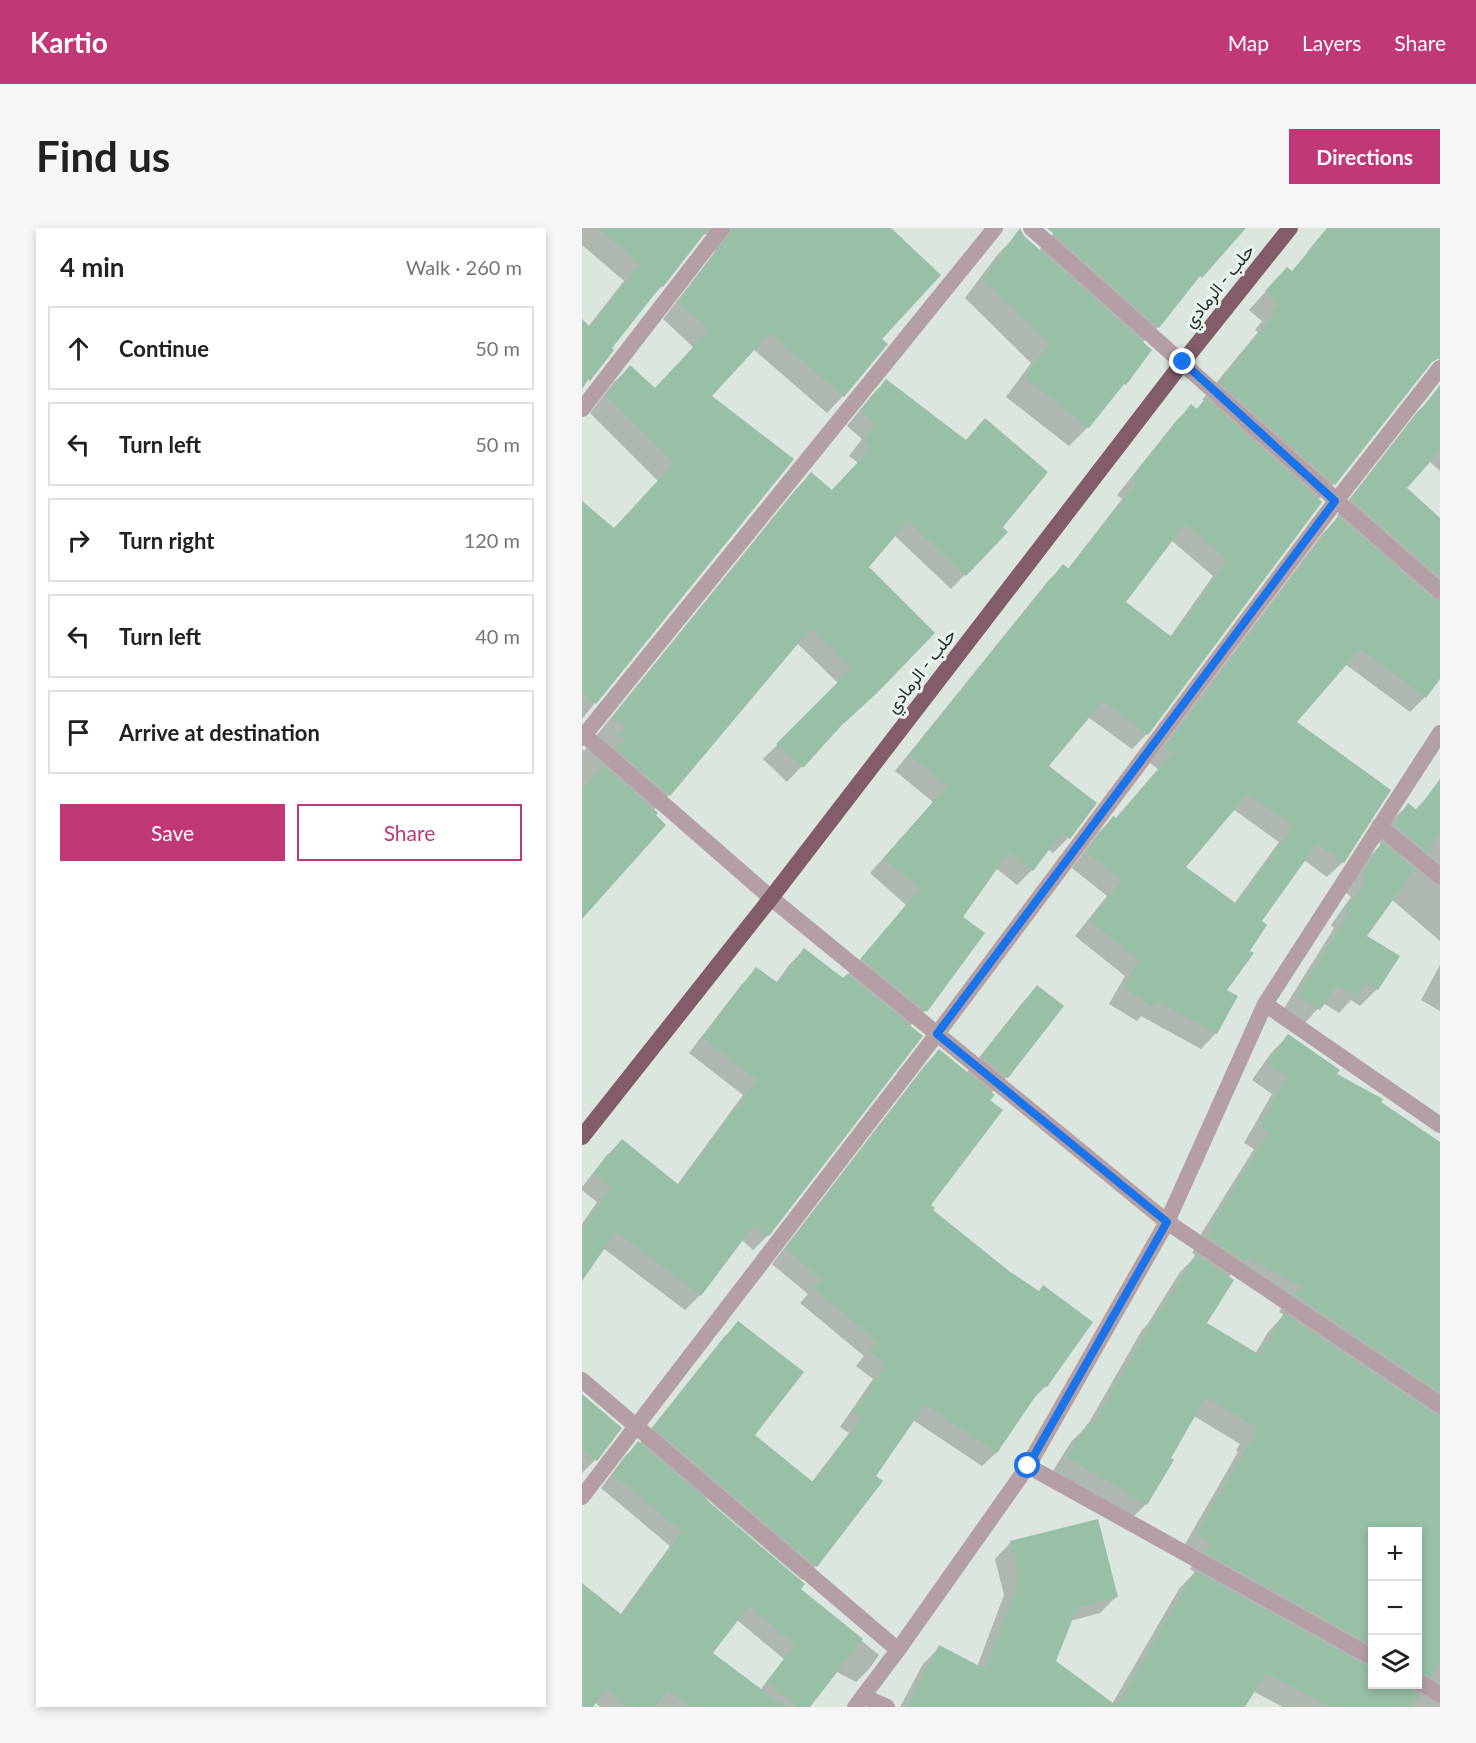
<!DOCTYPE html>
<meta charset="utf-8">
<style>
body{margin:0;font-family:Lato,Vazirmatn,sans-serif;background:#f6f6f6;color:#202124}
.controls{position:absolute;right:18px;bottom:18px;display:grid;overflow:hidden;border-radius:0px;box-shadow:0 3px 9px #0003}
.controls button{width:54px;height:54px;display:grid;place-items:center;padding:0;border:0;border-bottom:2px solid #e0e0e0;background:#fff;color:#202124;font:30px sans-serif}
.stop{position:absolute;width:18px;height:18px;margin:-14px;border:4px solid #1a73e8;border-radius:50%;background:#fff}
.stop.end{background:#1a73e8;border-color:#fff;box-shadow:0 2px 6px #0008}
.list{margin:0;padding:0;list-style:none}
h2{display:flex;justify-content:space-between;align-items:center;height:78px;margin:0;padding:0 24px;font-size:26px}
h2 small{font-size:20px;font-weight:400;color:#757577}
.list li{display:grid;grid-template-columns:39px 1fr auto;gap:18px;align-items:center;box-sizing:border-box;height:84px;margin:0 12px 12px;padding:0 12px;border:2px solid #e0e0e0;border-radius:0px}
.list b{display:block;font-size:22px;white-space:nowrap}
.list em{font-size:20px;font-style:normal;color:#757577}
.actions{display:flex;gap:12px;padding:18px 24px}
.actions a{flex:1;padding:14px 0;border:2px solid #c03875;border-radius:0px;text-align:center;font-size:21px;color:#c03875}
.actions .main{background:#c03875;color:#fff}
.icon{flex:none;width:33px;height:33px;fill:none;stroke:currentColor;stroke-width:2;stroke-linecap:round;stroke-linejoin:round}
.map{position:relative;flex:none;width:858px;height:1479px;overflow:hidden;border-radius:0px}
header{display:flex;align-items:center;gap:36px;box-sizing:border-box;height:84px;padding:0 30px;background:#c03875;color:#fff}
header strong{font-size:28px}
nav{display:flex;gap:33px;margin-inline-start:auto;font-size:21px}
.intro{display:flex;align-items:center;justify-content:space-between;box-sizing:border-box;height:144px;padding:0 36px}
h1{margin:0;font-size:42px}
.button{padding:15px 27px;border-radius:0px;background:#c03875;color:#fff;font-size:21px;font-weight:700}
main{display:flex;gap:36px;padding:0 36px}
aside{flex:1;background:#fff;border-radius:0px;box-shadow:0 3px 9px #0003}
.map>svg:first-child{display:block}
.shadow{fill:#0003;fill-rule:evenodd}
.building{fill:#97c0a7;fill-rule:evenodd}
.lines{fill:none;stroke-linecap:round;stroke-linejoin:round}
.minor{stroke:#b49fa5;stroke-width:16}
.trunk{stroke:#825d69;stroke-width:16}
.route{stroke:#1a73e8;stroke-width:8}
.labels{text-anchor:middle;stroke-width:6;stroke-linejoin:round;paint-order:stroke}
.street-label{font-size:18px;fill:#2b302d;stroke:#e7f3eb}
</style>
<header>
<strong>Kartio</strong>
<nav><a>Map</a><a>Layers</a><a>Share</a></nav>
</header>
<div class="intro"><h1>Find us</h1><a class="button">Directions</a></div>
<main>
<aside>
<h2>4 min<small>Walk · 260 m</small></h2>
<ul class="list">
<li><svg class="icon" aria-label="ahead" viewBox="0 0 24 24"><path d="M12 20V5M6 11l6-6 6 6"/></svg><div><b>Continue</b></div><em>50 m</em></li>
<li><svg class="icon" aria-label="left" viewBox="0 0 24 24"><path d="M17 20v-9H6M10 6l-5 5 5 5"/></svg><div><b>Turn left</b></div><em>50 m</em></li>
<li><svg class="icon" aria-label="right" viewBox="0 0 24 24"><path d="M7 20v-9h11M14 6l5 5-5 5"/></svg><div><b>Turn right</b></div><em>120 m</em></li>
<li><svg class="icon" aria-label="left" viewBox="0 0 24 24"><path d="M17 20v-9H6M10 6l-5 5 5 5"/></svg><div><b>Turn left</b></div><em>40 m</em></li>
<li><svg class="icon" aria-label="arrive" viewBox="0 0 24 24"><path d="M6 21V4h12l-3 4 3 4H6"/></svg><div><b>Arrive at destination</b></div></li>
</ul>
<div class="actions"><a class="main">Save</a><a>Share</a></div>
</aside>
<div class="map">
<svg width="858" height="1479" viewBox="0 0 858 1479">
<rect width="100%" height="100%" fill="#dae6de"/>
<path class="shadow" d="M0 0H306L298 111 261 168 245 185 171 121 128 168 210 231 0 491V275L32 302 76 253 8 185 31 155 48 139 72 162 112 120 81 91 132 25 134 18 130 9 123 6 120 7 80 58 65 74 28 120 0 161V94L6 99 42 53 0 17Z
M476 0H659L654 9 605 62 576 99 560 115 542 156 530 168 506 199 487 218 424 169 449 135 383 70 416 26 435 7 454 26Z
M745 0H858V132L725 24Z
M688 59 833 153 752 256 736 272 565 506 550 521 506 489 465 538 513 575 486 610 471 625 466 621 450 642 435 657 414 640 379 689 401 706 343 783 327 799 186 1007 171 1022 160 1012 118 1067 103 1082 21 1020 0 1051V996L15 974 0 962V959L25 927 40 913 95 957 161 867 107 825 160 756 175 741 194 755 207 737 222 722 261 752 324 677 288 645 351 574 313 543 466 353 481 338 485 342 540 271 535 267 594 193 609 178 614 182 622 173 620 172 676 104 673 102 680 93 667 82ZM589 312 631 348 588 409 542 375Z
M304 153 424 304 369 361 312 307 285 339 351 405 252 504 205 554 181 531 257 456 214 414 87 567 71 583 0 691V521L2 523 214 261 229 246 249 263 276 235 267 228 280 211 265 198 290 167Z
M851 169 858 175V243L847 233 823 260 858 292V448L843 469 828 484 763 436 712 494 761 634 745 649 722 632 677 694 665 723 643 763 634 805 619 821 559 788 555 793 527 776 543 748 493 708 525 668 490 640 516 605 531 590 533 591 576 541 568 535 741 305 757 289 755 287 835 184ZM651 581 697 614 652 676 602 639Z
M852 562 858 566V713L809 671 783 708 795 761 778 778 769 772 757 785 741 775 720 798 699 785 752 700 749 697 769 669 763 664 783 633 799 617 796 614 809 593 826 577 833 582Z
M858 737V783L839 772Z
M455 759 480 778 425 849 409 865 347 978 464 1158 450 1172 414 1225 400 1238 331 1192 234 1338 220 1352 125 1271 123 1273 216 1361 297 1427 287 1441 274 1454 228 1430 226 1479H18L13 1474 9 1479H0V1357L38 1387 88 1318 19 1260 43 1228 57 1216 142 1109 156 1095 171 1207 229 1255 267 1205 258 1199 291 1151 274 1138 282 1128 218 1075 226 1066 190 1036 343 837 357 823 384 846 441 774ZM155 1392 203 1432 178 1462 129 1425Z
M706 808 753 846 797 874 858 916V1479H701L671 1463 660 1479H318L341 1436 358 1419 395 1439 422 1367 413 1331 429 1314 535 1368 518 1385 488 1393 472 1434 530 1476 597 1361 613 1344 608 1341 614 1332 599 1323 656 1224 654 1222 658 1216 612 1188 564 1276 547 1293 469 1246 489 1214 505 1198 560 1102 565 1097 598 1044 614 1028 610 1025 616 1016 614 1014 672 921 662 915 690 866 670 852 689 825ZM649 1046 703 1074 697 1084 702 1087 686 1104 673 1126 623 1096 646 1049ZM790 1304H836V1456H790Z
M0 1167 38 1200 13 1232 0 1245Z"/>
<path class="building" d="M16 0H127L81 59 79 58 30 120 32 122 8 153 6 151 0 158V91L8 99 58 36Z
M150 0H309L359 47 300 111 306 116 262 169 188 105 130 168 212 231 14 476 0 465V273L32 300 92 235 24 168 48 137 73 160 127 102 96 74 148 6Z
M438 0 442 8 570 122 544 157 542 156 507 200 442 149 467 116 401 51Z
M465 0H664L620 50 618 48 577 100Z
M746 0H858V130L850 134 753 257 637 154 692 86 689 84 697 75 683 63 705 39 710 43Z
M304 151 384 212 403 190 466 244 421 299 426 304 384 348 326 293 287 339 353 405 295 465 259 498 221 540 194 516 270 440 229 400 88 568 34 521 42 511 36 507 43 499 31 489 229 244 250 262 289 220 280 213 293 196 278 183Z
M858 157V223L825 260 858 290V349L769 271Z
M624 170 740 274 566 507 521 473 467 538 515 575 488 611 480 605 451 643 427 624 381 689 403 705 345 784 279 730 338 661 302 630 365 558 327 527 481 336 487 341 554 256 549 251 609 176 615 181ZM603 296 645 332 590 409 544 374Z
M756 288 851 371 858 373V451L844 470 778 421 715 494 809 562 762 635 735 616 680 693 685 697 668 723 672 725 645 762 656 768 635 806 574 773 571 779 541 760 557 732 507 693 540 652 504 624 531 588 535 590 590 525 583 519ZM666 566 711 598 655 676 604 639Z
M21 537 76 585 74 587 84 597 0 691V562Z
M858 551V606L845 624 812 596 826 575 835 582Z
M800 614 833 641 785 708 818 728 796 762 784 754 775 769 755 757 738 782 715 768 768 683 764 680 785 651 779 647Z
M222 720 261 750 265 746 341 808 187 1008 173 996 119 1068 34 1004 0 1053V1000L29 959 12 945 40 911 97 957 175 852 120 809 174 739 196 755Z
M455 757 482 778 426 850 399 828Z
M706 806 758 842 755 846 801 871 799 874 858 914V1164L713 1067 718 1057 666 1030 663 1034 625 1008 631 999 629 997 687 904 677 898 705 849 685 835Z
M357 821 413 867 408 872 421 882 349 977 353 980 351 982 427 1043 457 1063 461 1057 511 1094 465 1159 461 1157 415 1225 343 1177 294 1248 301 1253 235 1339 71 1199 156 1093 222 1144 173 1207 231 1254 280 1190 271 1184 304 1136 287 1123 295 1114 231 1060 239 1051 203 1021Z
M614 1026 652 1052 625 1095 678 1127 702 1085 852 1186 858 1187V1434L849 1449 836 1444V1304H790V1417L624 1325 629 1315 614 1306 672 1207 669 1205 674 1199 624 1169 589 1230 592 1232 565 1277 484 1229 506 1195 510 1198 576 1084H578Z
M0 1166 40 1200 15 1233 0 1221Z
M56 1213 223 1356 219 1361 281 1411 228 1479H215L184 1454 213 1417 167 1378 131 1425 203 1479H108L86 1462 72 1479H46L24 1461 11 1479H0V1355L40 1387 100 1304 31 1246Z
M516 1291 536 1369 495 1380 474 1433 535 1478 613 1343 785 1438 790 1439V1456H826L831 1463 837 1467 829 1479H748L684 1445 663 1479H325L357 1417 403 1441 438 1350 428 1313Z"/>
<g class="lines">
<path class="minor" d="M449 0C586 121 720 244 858 363
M0 181 140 0
M0 505 189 670 585 994 858 1177
M0 510 413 0
M797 598 858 648
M683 776 858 897
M0 1152 316 1422
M446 1238 790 1429
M0 1269 355 806 754 273 858 140
M836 1454 858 1466
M281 1468 305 1479
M273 1479 316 1422 446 1238 585 994 683 776 858 505"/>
<path class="trunk" d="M0 909 189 670 601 134 708 0"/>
</g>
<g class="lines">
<path class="route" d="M446 1238 585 994 355 806 753 273 601 134"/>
</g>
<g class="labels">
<g class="street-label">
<text transform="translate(637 58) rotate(-51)" y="6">حلب - الرمادي</text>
<text transform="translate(339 443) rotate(-52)" y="6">حلب - الرمادي</text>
</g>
</g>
</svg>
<div class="controls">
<button>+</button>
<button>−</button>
<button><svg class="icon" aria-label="layers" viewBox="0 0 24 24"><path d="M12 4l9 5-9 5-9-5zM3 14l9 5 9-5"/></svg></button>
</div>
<div class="stop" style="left:446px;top:1238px"></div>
<div class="stop end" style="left:601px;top:134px"></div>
</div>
</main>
